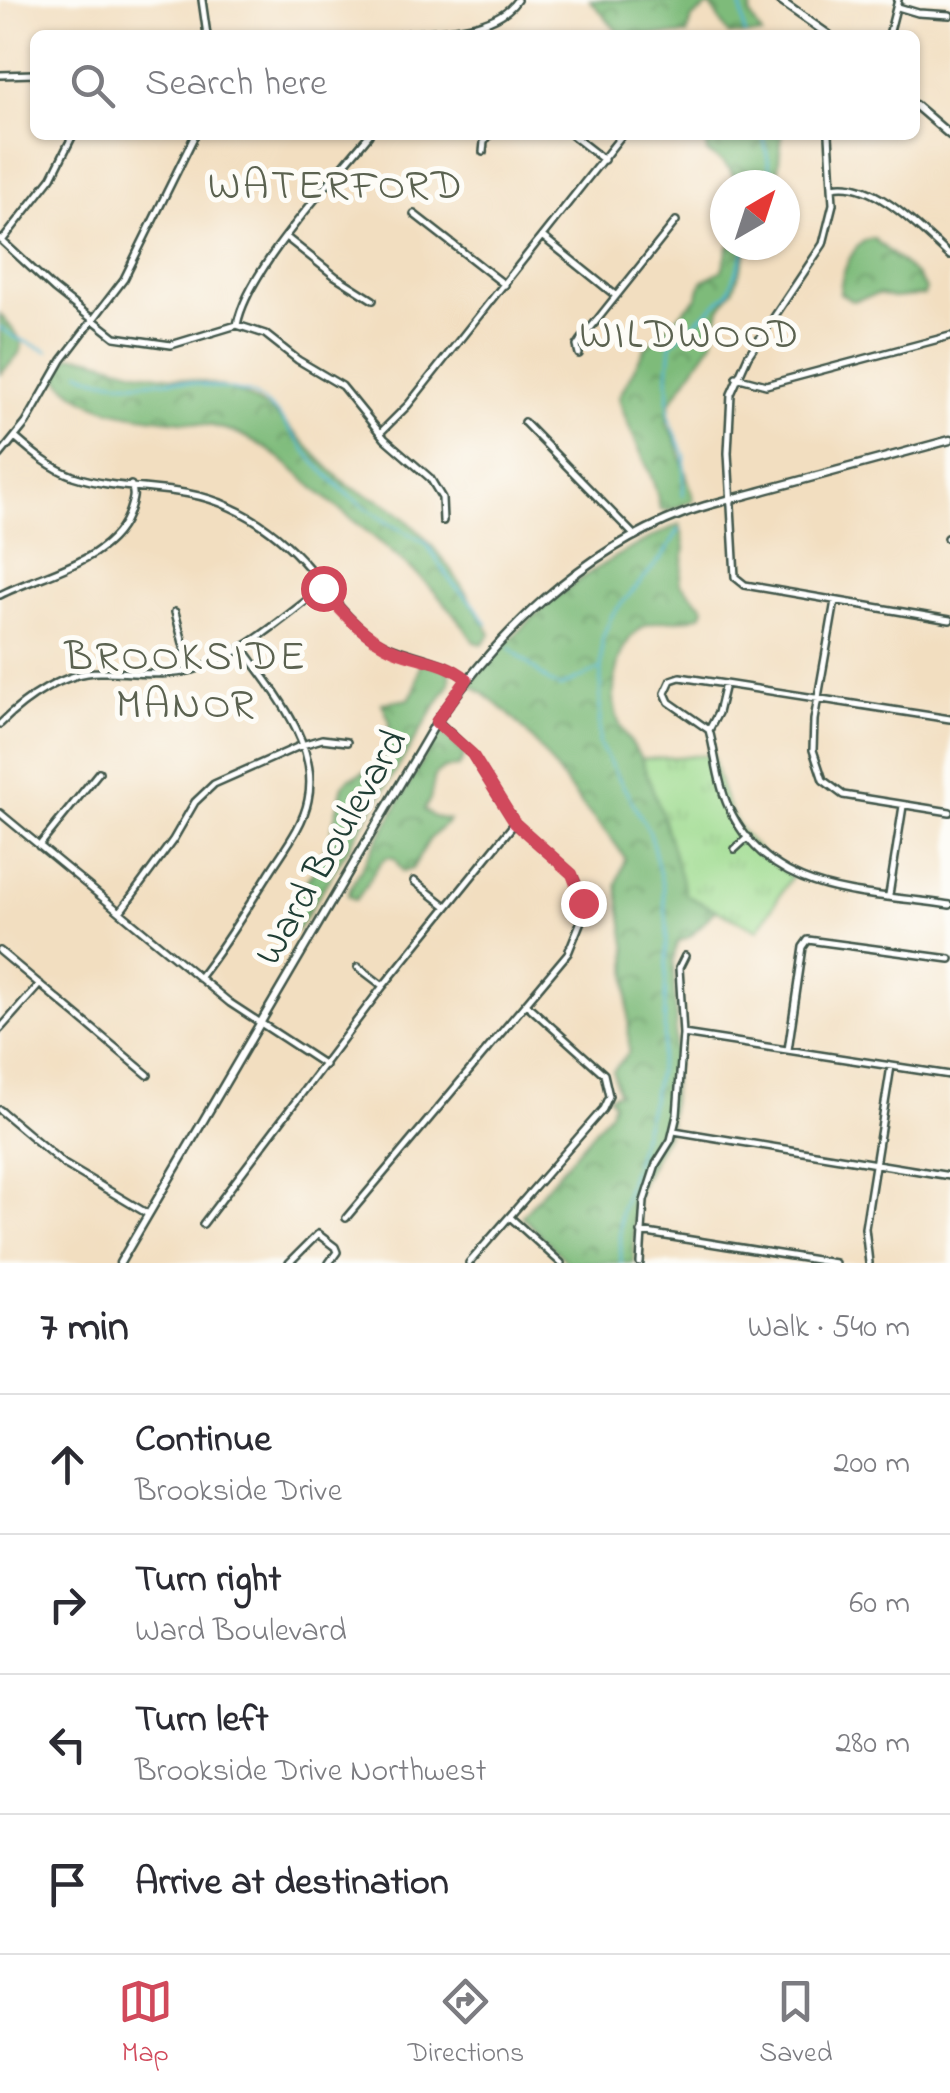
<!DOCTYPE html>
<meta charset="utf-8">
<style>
body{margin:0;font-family:"Indie Flower",sans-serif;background:#f7f7f7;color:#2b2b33}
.compass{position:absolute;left:710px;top:170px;width:90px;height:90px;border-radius:50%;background:#fff;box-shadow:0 2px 8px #0004;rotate:39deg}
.stop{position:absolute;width:30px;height:30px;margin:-22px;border:8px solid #d1495b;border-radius:50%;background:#fff}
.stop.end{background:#d1495b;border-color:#fff;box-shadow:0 2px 10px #0008}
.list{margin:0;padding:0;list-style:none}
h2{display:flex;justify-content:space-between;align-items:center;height:130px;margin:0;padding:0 40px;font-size:42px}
h2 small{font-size:32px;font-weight:400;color:#7c7c81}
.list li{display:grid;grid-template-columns:65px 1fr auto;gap:30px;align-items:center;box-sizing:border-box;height:140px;padding:0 40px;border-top:2px solid #e1e1e2}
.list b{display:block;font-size:38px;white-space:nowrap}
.list p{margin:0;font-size:32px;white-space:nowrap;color:#7c7c81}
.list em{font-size:32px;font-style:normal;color:#7c7c81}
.icon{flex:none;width:55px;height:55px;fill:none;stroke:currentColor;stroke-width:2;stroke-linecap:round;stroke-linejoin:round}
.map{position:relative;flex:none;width:950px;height:1263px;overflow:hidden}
.search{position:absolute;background:#fff;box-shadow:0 2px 8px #0004;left:30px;right:30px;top:30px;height:110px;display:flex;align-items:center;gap:25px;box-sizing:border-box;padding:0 35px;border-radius:15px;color:#7c7c81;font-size:38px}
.sheet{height:690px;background:#fff}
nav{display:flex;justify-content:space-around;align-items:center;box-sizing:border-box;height:140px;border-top:2px solid #e1e1e2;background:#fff;font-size:28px;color:#7c7c81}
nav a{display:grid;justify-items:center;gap:5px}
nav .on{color:#d1495b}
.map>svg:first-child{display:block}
.forest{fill:url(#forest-crowns);stroke:#4e7c57;stroke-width:2.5}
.park{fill:url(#park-tufts);stroke:#5e8c62;stroke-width:2.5}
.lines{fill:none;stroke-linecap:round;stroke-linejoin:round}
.stream{stroke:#54b7d2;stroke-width:2.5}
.minor-casing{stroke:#3f5549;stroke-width:10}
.secondary-casing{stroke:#3f5549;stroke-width:11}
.minor{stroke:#fff;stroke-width:5}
.secondary{stroke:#fff;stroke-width:6}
.route{stroke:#d1495b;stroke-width:12}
.labels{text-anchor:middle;stroke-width:10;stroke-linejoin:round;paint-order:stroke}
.street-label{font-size:40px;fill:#1f3d34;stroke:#fdfcf7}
.neighbourhood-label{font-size:42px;letter-spacing:2.5px;fill:#5b6250;stroke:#fdfcf7}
</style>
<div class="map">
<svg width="950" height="1263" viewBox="0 0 950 1263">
<defs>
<pattern id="forest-crowns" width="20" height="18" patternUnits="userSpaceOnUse" patternTransform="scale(2.5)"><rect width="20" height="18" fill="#7ebb7a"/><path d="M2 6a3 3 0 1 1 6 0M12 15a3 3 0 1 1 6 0" fill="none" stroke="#679965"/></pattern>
<pattern id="park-tufts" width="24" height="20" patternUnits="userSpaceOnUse" patternTransform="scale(2.5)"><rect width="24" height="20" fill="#9edb8f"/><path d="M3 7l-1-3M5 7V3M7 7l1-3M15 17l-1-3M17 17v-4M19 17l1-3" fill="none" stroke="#88bd7c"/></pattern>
</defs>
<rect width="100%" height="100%" fill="#fdfcf7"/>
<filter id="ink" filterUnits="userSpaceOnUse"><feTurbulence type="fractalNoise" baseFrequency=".01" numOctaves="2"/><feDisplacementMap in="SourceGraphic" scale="20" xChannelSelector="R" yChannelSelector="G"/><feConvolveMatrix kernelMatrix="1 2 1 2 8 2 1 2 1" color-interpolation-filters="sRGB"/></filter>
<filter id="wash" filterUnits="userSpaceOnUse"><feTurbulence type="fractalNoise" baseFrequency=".0048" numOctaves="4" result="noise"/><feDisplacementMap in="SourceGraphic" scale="40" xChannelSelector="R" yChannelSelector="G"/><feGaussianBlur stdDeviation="2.25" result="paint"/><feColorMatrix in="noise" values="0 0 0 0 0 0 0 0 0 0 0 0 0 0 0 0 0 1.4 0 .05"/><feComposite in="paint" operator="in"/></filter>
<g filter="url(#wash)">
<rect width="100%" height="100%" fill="#f2dec0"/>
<path class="forest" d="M590 0H753L750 15 762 35H729L710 5 692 18 687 35H621Z
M697 135H782L776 185H737C732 167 723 161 707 153L706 143Z
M873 238 916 275 926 289 924 295 894 298 878 294 852 301 840 293C841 274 853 240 873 238Z
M729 245H749L734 288 720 308 713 341 670 403 667 424 675 437 694 500 669 511 660 509C654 468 628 436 619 397L645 348 697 298 702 281 722 270Z
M0 314C27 347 30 344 0 374Z
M70 356C95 356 113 366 137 371 174 379 213 379 248 397 287 416 312 456 345 483 360 495 378 497 392 508 436 541 464 588 491 634L482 644 474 642C437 583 381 543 328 500 297 474 274 447 236 433 180 411 101 429 58 378L60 368Z
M680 524 685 548 680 583 704 607 702 614C679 626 656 614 637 631 617 648 611 683 615 709 618 729 635 745 643 763 662 805 674 851 686 895L715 910 691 936 677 942 673 962 676 1024 669 1129 641 1183 634 1207V1263H568L522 1216 610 1112 613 1102 609 1096 618 1093 613 1071 629 1052 627 950 617 884 625 859C613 837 601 828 586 810 546 759 528 722 470 684 535 606 588 566 680 524Z
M421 660 450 669V683L297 931 286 924 287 909 312 873 330 838 343 785 350 778 384 763 390 722 382 703 409 699 415 689Z
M440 730 465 754 459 767 444 768 435 775 430 799 424 810 434 817 449 820 429 840 412 869 403 872 394 858 387 857C372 867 369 888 355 900L348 895 352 885Z"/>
<path class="park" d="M713 755C724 814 742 843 792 876L758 930 686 895 662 814 641 759Z"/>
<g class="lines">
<path class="stream" d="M740 0 745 35
M763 135 773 185
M0 327 14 337 48 351
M80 372 97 379 133 383 176 380 250 393 262 400 277 413 315 463 349 496 388 523 426 543 451 582 475 606 487 624
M683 495 685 456 669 418 668 374 671 344 728 293 747 245
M510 648 548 681 560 687 600 669
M621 1263 620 1214 652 1100 664 1041 667 926 663 888 650 833 599 744 602 639 612 615 662 557 679 530"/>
</g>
</g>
<g filter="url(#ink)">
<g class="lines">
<defs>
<path id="minor" d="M202 0 207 35
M898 7 918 13 950 15
M398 35C434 30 494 33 517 0
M889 35 898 0
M0 75 35 74
M572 135 604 160
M829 135 833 204 823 244 748 356 731 394 728 453 735 577 745 585 950 620
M483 152 484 142 489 135
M833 187C873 178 921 230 950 256
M414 214 505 285
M543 237 615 295
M287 238 335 276 373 300
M0 239 54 289 115 337 171 345 237 325 265 334 298 360 342 386 385 439 430 478 442 498 443 521
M2 241 52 177 73 135
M237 325C248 269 331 182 369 135
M579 354 577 346 581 340 676 221
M736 377 766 385 950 336
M524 422 635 536
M380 433 408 405 622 135
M16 438C33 453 51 468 73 476 125 493 180 483 230 507 261 521 287 542 309 568 329 592 344 617 370 636 400 657 438 655 467 679
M0 455 26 423 62 360 124 279 195 135
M947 538H950
M0 595C45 572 114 562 130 509 133 499 135 495 131 485
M835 601 814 720 813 750 823 780 843 795 950 812
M175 612 190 670
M950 719 680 677 671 680 665 693 669 702 709 730C716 755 717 782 728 806 770 899 864 891 950 905
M0 724C25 699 64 672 100 672 132 671 161 678 193 670 242 656 283 618 323 588
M709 730 718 713 725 684
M0 813 230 1003 325 1065
M39 846 99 772
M735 849 748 837
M414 881 446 906
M889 895 903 806
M120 912 173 840 195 802 214 784 302 745 322 739 347 742
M0 951 148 1075
M358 967 383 986
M199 978C225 945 246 910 268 875 282 852 303 827 308 800 320 744 272 689 242 647
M0 1029 40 984
M683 1034 950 1075
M788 1050 803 947 808 940 950 959
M0 1110 64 1164 148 1214
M674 1131 950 1176
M346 1218 568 953 583 916 581 893 572 874 515 823 472 754 437 721
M511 1218 561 1263
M203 1224 383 986 514 824
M641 1232 835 1263
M289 1263 318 1234 335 1247 337 1252 329 1263
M469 1263 603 1109 609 1096 604 1074 526 1004
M640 1263 644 1201 656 1164 671 1140 677 1115 683 1034 679 968 685 956
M869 1263 865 1228 891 1066"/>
<path id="secondary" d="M779 0 829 35
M915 105 950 135
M120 1263 437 721C500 632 579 553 684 513 711 503 738 498 765 490 827 473 888 457 950 440"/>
</defs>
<use href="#minor" class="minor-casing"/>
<use href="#secondary" class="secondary-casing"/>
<use href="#minor" class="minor"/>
<use href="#secondary" class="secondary"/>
</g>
</g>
<g class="lines" filter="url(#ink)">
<path class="route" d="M323 588C341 613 365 637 394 650 420 661 444 660 467 679L436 722 472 754 515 823 572 874 583 903"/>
</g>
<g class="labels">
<g class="street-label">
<text transform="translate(329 846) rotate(-60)" y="14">Ward Boulevard</text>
</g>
<g class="neighbourhood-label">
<text x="336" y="198">WATERFORD</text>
<text x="690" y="347">WILDWOOD</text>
<text x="186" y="669">BROOKSIDE<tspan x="186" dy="48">MANOR</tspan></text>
</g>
</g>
</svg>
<svg class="compass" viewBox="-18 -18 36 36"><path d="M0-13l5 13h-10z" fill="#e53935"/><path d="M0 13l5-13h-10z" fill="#7c7c81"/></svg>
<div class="stop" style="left:323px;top:588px"></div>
<div class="stop end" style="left:583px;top:903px"></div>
<div class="search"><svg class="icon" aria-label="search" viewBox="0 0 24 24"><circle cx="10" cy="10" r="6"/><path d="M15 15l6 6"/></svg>Search here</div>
</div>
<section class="sheet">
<h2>7 min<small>Walk · 540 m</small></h2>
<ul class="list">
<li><svg class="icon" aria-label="ahead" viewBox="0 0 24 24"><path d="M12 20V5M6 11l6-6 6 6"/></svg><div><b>Continue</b><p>Brookside Drive</p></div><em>200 m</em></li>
<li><svg class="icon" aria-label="right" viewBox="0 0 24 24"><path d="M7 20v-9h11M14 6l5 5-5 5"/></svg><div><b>Turn right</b><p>Ward Boulevard</p></div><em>60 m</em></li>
<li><svg class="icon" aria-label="left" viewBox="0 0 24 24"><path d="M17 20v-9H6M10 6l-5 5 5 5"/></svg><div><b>Turn left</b><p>Brookside Drive Northwest</p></div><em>280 m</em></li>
<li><svg class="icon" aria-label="arrive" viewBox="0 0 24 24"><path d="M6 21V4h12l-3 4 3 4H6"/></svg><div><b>Arrive at destination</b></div></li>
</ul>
</section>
<nav>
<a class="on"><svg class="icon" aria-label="map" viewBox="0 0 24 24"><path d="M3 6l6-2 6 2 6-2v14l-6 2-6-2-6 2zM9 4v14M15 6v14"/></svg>Map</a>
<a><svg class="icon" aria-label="directions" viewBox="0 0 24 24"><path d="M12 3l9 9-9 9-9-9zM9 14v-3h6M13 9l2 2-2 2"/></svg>Directions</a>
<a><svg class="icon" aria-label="saved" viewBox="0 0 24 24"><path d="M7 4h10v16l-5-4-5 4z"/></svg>Saved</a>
</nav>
